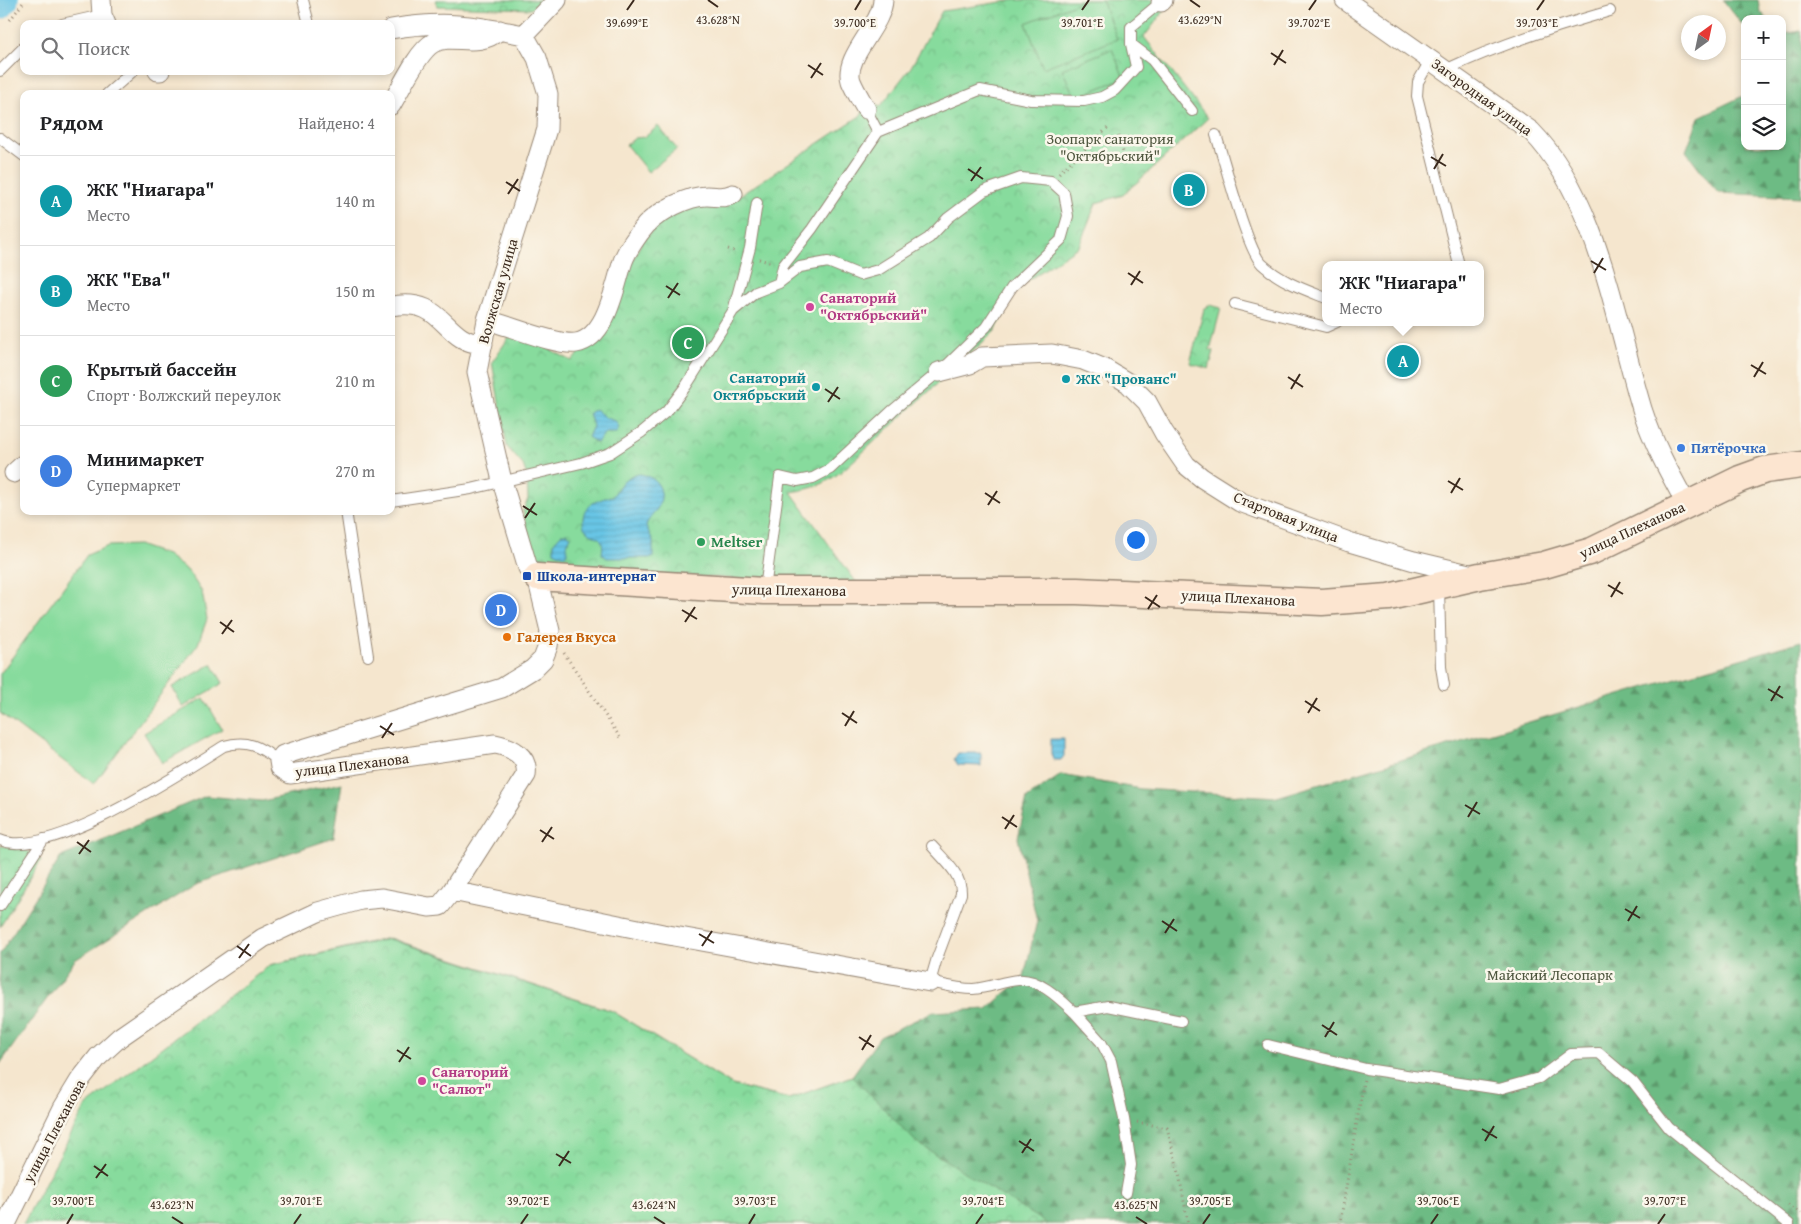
<!DOCTYPE html>
<html lang="ru">
<meta charset="utf-8">
<style>
body{margin:0;font-family:"Gentium Book Plus",serif;background:#f6f6f6;color:#202124}
.controls{position:absolute;right:15px;top:15px;display:grid;overflow:hidden;border-radius:10px;box-shadow:0 2px 8px #0003}
.controls button{width:45px;height:45px;display:grid;place-items:center;padding:0;border:0;border-bottom:1px solid #e0e0e0;background:#fff;color:#202124;font:25px sans-serif}
.compass{position:absolute;left:1681px;top:15px;width:45px;height:45px;border-radius:50%;background:#fff;box-shadow:0 2px 8px #0003;rotate:33deg}
.you{position:absolute;left:1135px;top:539px;width:18px;height:18px;margin:-12px;border:4px solid #fff;border-radius:50%;background:#1a73e8;box-shadow:0 0 0 8px #1a73e833}
.badge{display:grid;place-items:center;width:32px;height:32px;border-radius:50%;background:#7c3aed;color:#fff;font-size:16px;font-weight:700}
.pin{position:absolute;translate:-50% -50%;border:2px solid #fff;box-shadow:0 1px 5px #0006}
.popup{position:absolute;left:1322px;top:261px;width:162px;height:65px;box-sizing:border-box;display:grid;place-content:center;border-radius:10px;background:#fff;filter:drop-shadow(0 1px 4px #0005);font-size:16px;white-space:nowrap;color:#757577}
.popup b{font-size:19px;color:#202124}
.popup::after{content:'';position:absolute;left:50%;top:100%;margin-left:-10px;border:10px solid transparent;border-top-color:#fff}
.list{margin:0;padding:0;list-style:none}
h2{display:flex;justify-content:space-between;align-items:center;height:65px;margin:0;padding:0 20px;font-size:21px}
h2 small{font-size:16px;font-weight:400;color:#757577}
.list li{display:grid;grid-template-columns:32px 1fr auto;gap:15px;align-items:center;box-sizing:border-box;height:90px;padding:0 20px;border-top:1px solid #e0e0e0}
.list b{display:block;font-size:19px;white-space:nowrap}
.list p{margin:0;font-size:16px;white-space:nowrap;color:#757577}
.list em{font-size:16px;font-style:normal;color:#757577}
.icon{flex:none;width:28px;height:28px;fill:none;stroke:currentColor;stroke-width:2;stroke-linecap:round;stroke-linejoin:round}
.map{position:relative;flex:none;width:1801px;height:1224px;overflow:hidden}
.search{position:absolute;background:#fff;box-shadow:0 2px 8px #0003;left:20px;top:20px;width:375px;height:55px;display:flex;align-items:center;gap:12px;box-sizing:border-box;padding:0 18px;border-radius:10px;color:#757577;font-size:19px}
.panel{position:absolute;background:#fff;box-shadow:0 2px 8px #0003;left:20px;top:90px;width:375px;height:425px;border-radius:10px}
.map>svg:first-child{display:block}
.forest{fill:url(#forest-firs);stroke:#547251}
.park{fill:url(#park-crowns);stroke:#61825e}
.pitch{fill:#87db9d;stroke:#61825e}
.water{fill:url(#water-rules);stroke:#517882}
.lines{fill:none;stroke-linecap:round;stroke-linejoin:round}
.river{stroke:#67c5e5;stroke-width:29}
.lane-casing{stroke:#988876;stroke-width:12}
.street-casing{stroke:#988876;stroke-width:21}
.secondary-casing{stroke:#988876;stroke-width:29}
.path{stroke:#988876;stroke-width:3;stroke-dasharray:1 4;stroke-linecap:butt}
.lane{stroke:#fff;stroke-width:10}
.street{stroke:#fff;stroke-width:19}
.secondary{stroke:#fce5d0;stroke-width:26}
.ticks{fill:none;stroke:#3b2a1e;stroke-width:2}
.hotel-dot{fill:#d1479c;stroke:#fbf7ec;stroke-width:2}
.culture-dot{fill:#0f9aa8;stroke:#fbf7ec;stroke-width:2}
.shop-dot{fill:#3f7fe0;stroke:#fbf7ec;stroke-width:2}
.leisure-dot{fill:#2e9e5b;stroke:#fbf7ec;stroke-width:2}
.transit-dot{fill:#1a4fb4;stroke:#fbf7ec;stroke-width:2}
.food-dot{fill:#e8710a;stroke:#fbf7ec;stroke-width:2}
.labels{text-anchor:middle;stroke-width:5;stroke-linejoin:round;paint-order:stroke}
.street-label{font-size:15px;fill:#3b2a1e;stroke:#fbf7ec}
.park-label{font-size:15px;fill:#4e563e;stroke:#fbf7ec}
.hotel-label{font-size:15px;font-weight:bold;fill:#b23c85;stroke:#fbf7ec;text-anchor:start}
.culture-label{font-size:15px;font-weight:bold;fill:#0d838f;stroke:#fbf7ec;text-anchor:end}
.shop-label{font-size:15px;font-weight:bold;fill:#366cbe;stroke:#fbf7ec;text-anchor:start}
.leisure-label{font-size:15px;font-weight:bold;fill:#27864d;stroke:#fbf7ec;text-anchor:start}
.transit-label{font-size:15px;font-weight:bold;fill:#164399;stroke:#fbf7ec;text-anchor:start}
.food-label{font-size:15px;font-weight:bold;fill:#c56008;stroke:#fbf7ec;text-anchor:start}
.ticks-label{font-size:12px;text-anchor:middle;fill:#3b2a1e;stroke:#fbf7ec;stroke-width:5;stroke-linejoin:round;paint-order:stroke}
</style>
<div class="map">
<svg width="1801" height="1224" viewBox="0 0 1801 1224">
<defs>
<pattern id="forest-firs" width="22" height="20" patternUnits="userSpaceOnUse" patternTransform="scale(1.25)"><rect width="22" height="20" fill="#6dbb84"/><path d="M5 1l3.5 6h-7zM16 11l3.5 6h-7z" fill="#5b986b"/></pattern>
<pattern id="park-crowns" width="20" height="18" patternUnits="userSpaceOnUse" patternTransform="scale(1.25)"><rect width="20" height="18" fill="#87db9d"/><path d="M2 6a3 3 0 1 1 6 0M12 15a3 3 0 1 1 6 0" fill="none" stroke="#75bc87"/></pattern>
<pattern id="water-rules" width="6" height="5" patternUnits="userSpaceOnUse" patternTransform="scale(1.25)"><rect width="6" height="5" fill="#67c5e5"/><path d="M0 2.5h6" fill="none" stroke="#5aa9c4"/></pattern>
</defs>
<rect width="100%" height="100%" fill="#fbf7ec"/>
<filter id="ink" filterUnits="userSpaceOnUse"><feTurbulence type="fractalNoise" baseFrequency=".02" numOctaves="2"/><feDisplacementMap in="SourceGraphic" scale="10" xChannelSelector="R" yChannelSelector="G"/><feConvolveMatrix kernelMatrix="1 2 1 2 8 2 1 2 1" color-interpolation-filters="sRGB"/></filter>
<filter id="wash" filterUnits="userSpaceOnUse"><feTurbulence type="fractalNoise" baseFrequency=".0096" numOctaves="4" result="noise"/><feDisplacementMap in="SourceGraphic" scale="20" xChannelSelector="R" yChannelSelector="G"/><feGaussianBlur stdDeviation="1.12" result="paint"/><feColorMatrix in="noise" values="0 0 0 0 0 0 0 0 0 0 0 0 0 0 0 0 0 1.4 0 .05"/><feComposite in="paint" operator="in"/></filter>
<g filter="url(#wash)">
<rect width="100%" height="100%" fill="#f5e6ce"/>
<path class="forest" d="M1723 0H1758L1760 11 1767 19H1745V28Z
M1801 31V197L1718 193 1686 151 1699 117 1745 95V146H1782V34Z
M1801 641V1224H720L270 965 389 938 612 1011 732 1085 789 1099 852 1076 880 1037 932 1012 987 1009 1024 977 1037 921 1018 838 1027 798 1061 775 1141 789 1277 797Z
M342 783 334 838 196 884 75 960 0 1064V954L61 857 206 796 262 801Z"/>
<path class="park" d="M435 0H541L531 9 438 6Z
M1015 0H1159L1167 7 1144 37 1208 118 1123 195 1096 203 1079 246 1018 287 995 331 852 462C831 481 819 488 791 492L859 586 535 567 523 511 528 499 527 476 523 465 507 447 492 362 514 330 572 361 603 326 643 239 665 218 695 204 742 194 860 116 871 102 880 107 911 67 942 11Z
M1210 305 1221 308 1210 350 1214 351 1209 369 1190 363 1204 309Z
M0 846 22 847 41 860 0 927Z
M389 939 612 1011 732 1085 789 1099 852 1076 916 1142 1047 1224H23L86 1106 270 965Z"/>
<path class="pitch" d="M1085 0H1102L1117 39 1043 68 1026 23Z
M1112 49 1124 78 1075 98 1062 69Z
M658 126 677 149 648 172 626 145 635 138 645 137Z
M138 545 167 555 188 571 202 592 207 619 198 644 94 784 0 713V674L87 555 108 546Z
M212 664 223 683 183 707 172 687Z
M204 698 222 729 162 763 144 733Z"/>
<path class="water" d="M595 409 606 418 615 421 619 427 616 433H605L597 443 588 437 593 426 589 413Z
M635 474C652 473 667 487 659 505 656 513 648 518 646 526L653 541V558H607L602 554C605 535 597 539 586 530 583 527 583 523 583 519 584 503 601 499 613 496L623 481Z
M566 533 571 536 567 544V553L564 556 554 551V542L561 534Z
M1051 739H1064V756L1061 760H1054L1051 754Z
M958 753H981V766L958 765 954 759Z"/>
<g class="lines">
<path class="river" d="M0 5 4 0"/>
</g>
</g>
<g filter="url(#ink)">
<g class="lines">
<defs>
<path id="lane" d="M303 0 309 24
M62 24 102 15
M1131 44 1152 60 1192 111
M1431 59 1418 82 1417 96 1459 265
M1445 70C1498 45 1554 27 1610 11
M0 71 24 47
M107 94 133 71
M866 109 878 132
M1216 135C1224 159 1247 250 1262 264 1280 281 1303 289 1326 298
M0 138 24 156
M779 283 783 266 812 229 878 132 980 90 1031 100 1084 101 1102 97 1115 90 1136 67 1131 44V27L1161 2
M1235 304 1326 327 1337 322
M733 311 756 292 779 283 800 267 828 262 860 275 878 270 929 238 948 218 984 191 1021 178 1051 181 1064 193 1068 216 1061 240 1012 287 986 327 947 365 893 410 830 469 813 478 797 481 780 477 765 589
M391 501 471 489 581 463 610 453 642 432 667 411 686 386 733 311 750 248 757 203
M346 511 368 656
M1439 587 1441 667 1444 685
M0 840C49 861 180 773 224 746 248 739 260 747 279 761
M932 846C944 860 962 874 961 894L937 958 930 982C944 985 959 989 973 989 989 988 1003 981 1018 980 1039 978 1060 999 1074 1012L1108 1006 1181 1021
M0 906 44 839
M1074 1012 1101 1042 1111 1061 1124 1119 1131 1165 1126 1193
M1268 1045 1366 1069 1499 1089 1539 1078 1571 1054 1599 1053 1633 1082 1669 1128 1789 1224"/>
<path id="street" d="M101 0 102 15 106 24
M1345 0 1531 131C1598 199 1615 320 1642 409 1653 443 1670 474 1687 505
M1161 2 1163 0
M524 35 557 0
M158 71H160
M391 105C400 90 418 51 433 43 454 32 476 50 500 30
M866 109C861 100 855 91 851 81 843 57 882 26 883 0
M391 306C446 296 442 343 483 344
M487 320C508 325 557 346 576 343 607 338 615 285 623 261 627 250 638 234 646 225 659 211 688 196 707 196 717 196 723 199 733 194
M939 372 970 364 982 357 1052 354 1083 360 1105 369 1128 383 1147 402 1164 433 1186 465 1202 478 1240 502 1349 542 1414 561 1473 575
M14 473 24 464
M452 891 663 934 930 982
M6 1224 63 1108 80 1080 98 1057 120 1037 263 938 318 912 361 900 382 898 429 907 440 906 452 891 526 775C529 756 511 747 495 744L290 774 280 767 279 761 283 755 502 688 533 669 543 659 548 646 550 631 537 577 528 568 502 481 477 372 487 320 547 129 548 94 537 58 524 35C473 25 443 20 391 29"/>
<path id="secondary" d="M537 577 764 591H1077L1322 602 1389 597 1480 576 1544 565 1592 551 1740 479 1765 470 1801 465"/>
</defs>
<use href="#lane" class="lane-casing"/>
<use href="#street" class="street-casing"/>
<use href="#secondary" class="secondary-casing"/>
<path class="path" d="M10 20 25 0
M1119 136 1124 156
M1059 173 1110 126
M728 249 737 252
M759 259 772 263
M564 653 621 739
M1137 1122 1167 1128 1179 1173 1188 1224
M1788 1205 1801 1213
M1340 1224 1364 1079"/>
<use href="#lane" class="lane"/>
<use href="#street" class="street"/>
<use href="#secondary" class="secondary"/>
</g>
</g>
<path class="ticks" d="M708 0 718 7M1190 0 1200 7M627 10 634 0M855 10 861 0M1082 10 1089 0M1309 10 1316 0M1537 10 1544 0M1271 53 1286 63M808 65 823 75M1274 65 1283 50M811 78 821 63M1431 157 1446 166M968 169 983 179M1434 169 1443 154M971 181 981 167M506 182 520 191M508 194 518 179M1591 261 1606 270M1128 273 1143 283M1594 273 1603 258M1131 285 1140 271M666 286 680 295M668 298 678 283M1751 365 1766 374M1288 377 1303 387M1754 377 1763 362M825 389 840 399M1291 389 1300 374M828 402 838 387M1448 481 1463 490M985 493 1000 503M1451 493 1460 478M988 505 997 491M523 506 537 515M525 518 535 503M1608 585 1623 594M1145 597 1160 607M1611 597 1620 582M1148 609 1157 595M682 610 697 619M220 622 234 632M685 622 695 607M222 634 232 620M1768 689 1783 698M1305 701 1320 711M1771 701 1780 686M842 713 857 723M1308 713 1317 698M380 726 394 735M845 726 854 711M382 738 392 723M1465 805 1480 814M1002 817 1017 827M1468 817 1477 802M1005 829 1014 815M540 830 554 839M77 842 91 852M542 842 552 827M79 854 89 840M1625 909 1640 918M1162 921 1177 931M1628 921 1637 906M1165 933 1174 919M699 934 714 943M237 946 251 956M702 946 712 931M239 958 249 944M1322 1025 1337 1035M859 1037 874 1047M1325 1037 1334 1022M397 1050 411 1059M862 1050 871 1035M399 1062 409 1047M1482 1129 1497 1138M1019 1141 1034 1151M1485 1141 1494 1126M1022 1153 1031 1139M556 1154 571 1163M94 1166 108 1176M559 1166 569 1151M96 1178 106 1164M172 1217 183 1224M654 1217 665 1224M1136 1217 1147 1224M67 1224 73 1214M294 1224 301 1214M521 1224 528 1214M749 1224 755 1214M976 1224 983 1214M1203 1224 1210 1214M1431 1224 1438 1214M1658 1224 1665 1214"/>
<g class="hotel-dot">
<circle cx="810" cy="307" r="5"/>
<circle cx="422" cy="1081" r="5"/>
</g>
<g class="culture-dot">
<circle cx="1066" cy="379" r="5"/>
<circle cx="816" cy="387" r="5"/>
</g>
<circle class="shop-dot" cx="1681" cy="448" r="5"/>
<circle class="leisure-dot" cx="701" cy="542" r="5"/>
<rect class="transit-dot" x="522" y="571" width="10" height="10" rx="2.5"/>
<circle class="food-dot" cx="507" cy="637" r="5"/>
<g class="labels">
<g class="street-label">
<text transform="translate(1482 97) rotate(36)" y="5">Загородная улица</text>
<text transform="translate(498 291) rotate(-74)" y="5">Волжская улица</text>
<text transform="translate(1286 517) rotate(22)" y="5">Стартовая улица</text>
<text transform="translate(1632 530) rotate(-25)" y="5">улица Плеханова</text>
<text transform="translate(789 590) rotate(1)" y="5">улица Плеханова</text>
<text transform="translate(1238 598) rotate(3)" y="5">улица Плеханова</text>
<text transform="translate(352 765) rotate(-7)" y="5">улица Плеханова</text>
<text transform="translate(54 1131) rotate(-62)" y="5">улица Плеханова</text>
</g>
<g class="park-label">
<text x="1110" y="144">Зоопарк санатория<tspan x="1110" dy="17">"Октябрьский"</tspan></text>
<text x="1550" y="980">Майский Лесопарк</text>
</g>
<g class="hotel-label">
<text x="820" y="303">Санаторий<tspan x="820" dy="17">"Октябрьский"</tspan></text>
<text x="432" y="1077">Санаторий<tspan x="432" dy="17">"Салют"</tspan></text>
</g>
<g class="culture-label">
<text x="806" y="383">Санаторий<tspan x="806" dy="17">Октябрьский</tspan></text>
<text x="1076" y="384" text-anchor="start">ЖК "Прованс"</text>
</g>
<g class="shop-label">
<text x="1691" y="453">Пятёрочка</text>
</g>
<g class="leisure-label">
<text x="711" y="547">Meltser</text>
</g>
<g class="transit-label">
<text x="537" y="581">Школа-интернат</text>
</g>
<g class="food-label">
<text x="517" y="642">Галерея Вкуса</text>
</g>
</g>
<g class="ticks-label">
<text x="1200" y="24">43.629°N</text>
<text x="718" y="24">43.628°N</text>
<text x="627" y="27">39.699°E</text>
<text x="855" y="27">39.700°E</text>
<text x="1082" y="27">39.701°E</text>
<text x="1309" y="27">39.702°E</text>
<text x="1537" y="27">39.703°E</text>
<text x="73" y="1205">39.700°E</text>
<text x="301" y="1205">39.701°E</text>
<text x="528" y="1205">39.702°E</text>
<text x="755" y="1205">39.703°E</text>
<text x="983" y="1205">39.704°E</text>
<text x="1210" y="1205">39.705°E</text>
<text x="1438" y="1205">39.706°E</text>
<text x="1665" y="1205">39.707°E</text>
<text x="172" y="1209">43.623°N</text>
<text x="654" y="1209">43.624°N</text>
<text x="1136" y="1209">43.625°N</text>
</g>
</svg>
<div class="controls">
<button>+</button>
<button>−</button>
<button><svg class="icon" aria-label="layers" viewBox="0 0 24 24"><path d="M12 4l9 5-9 5-9-5zM3 14l9 5 9-5"/></svg></button>
</div>
<svg class="compass" viewBox="-18 -18 36 36"><path d="M0-13l5 13h-10z" fill="#e53935"/><path d="M0 13l5-13h-10z" fill="#757577"/></svg>
<div class="you"></div>
<div class="pin badge" style="left:1403px;top:361px;background:#0f9aa8">A</div>
<div class="popup"><b>ЖК &quot;Ниагара&quot;</b>Место</div>
<div class="pin badge" style="left:1189px;top:190px;background:#0f9aa8">B</div>
<div class="pin badge" style="left:688px;top:343px;background:#2e9e5b">C</div>
<div class="pin badge" style="left:501px;top:610px;background:#3f7fe0">D</div>
<div class="search"><svg class="icon" aria-label="search" viewBox="0 0 24 24"><circle cx="10" cy="10" r="6"/><path d="M15 15l6 6"/></svg>Поиск</div>
<section class="panel">
<h2>Рядом<small>Найдено: 4</small></h2>
<ul class="list">
<li><span class="badge" style="background:#0f9aa8">A</span><div><b>ЖК &quot;Ниагара&quot;</b><p>Место</p></div><em>140 m</em></li>
<li><span class="badge" style="background:#0f9aa8">B</span><div><b>ЖК &quot;Ева&quot;</b><p>Место</p></div><em>150 m</em></li>
<li><span class="badge" style="background:#2e9e5b">C</span><div><b>Крытый бассейн</b><p>Спорт · Волжский переулок</p></div><em>210 m</em></li>
<li><span class="badge" style="background:#3f7fe0">D</span><div><b>Минимаркет</b><p>Супермаркет</p></div><em>270 m</em></li>
</ul>
</section>
</div>
